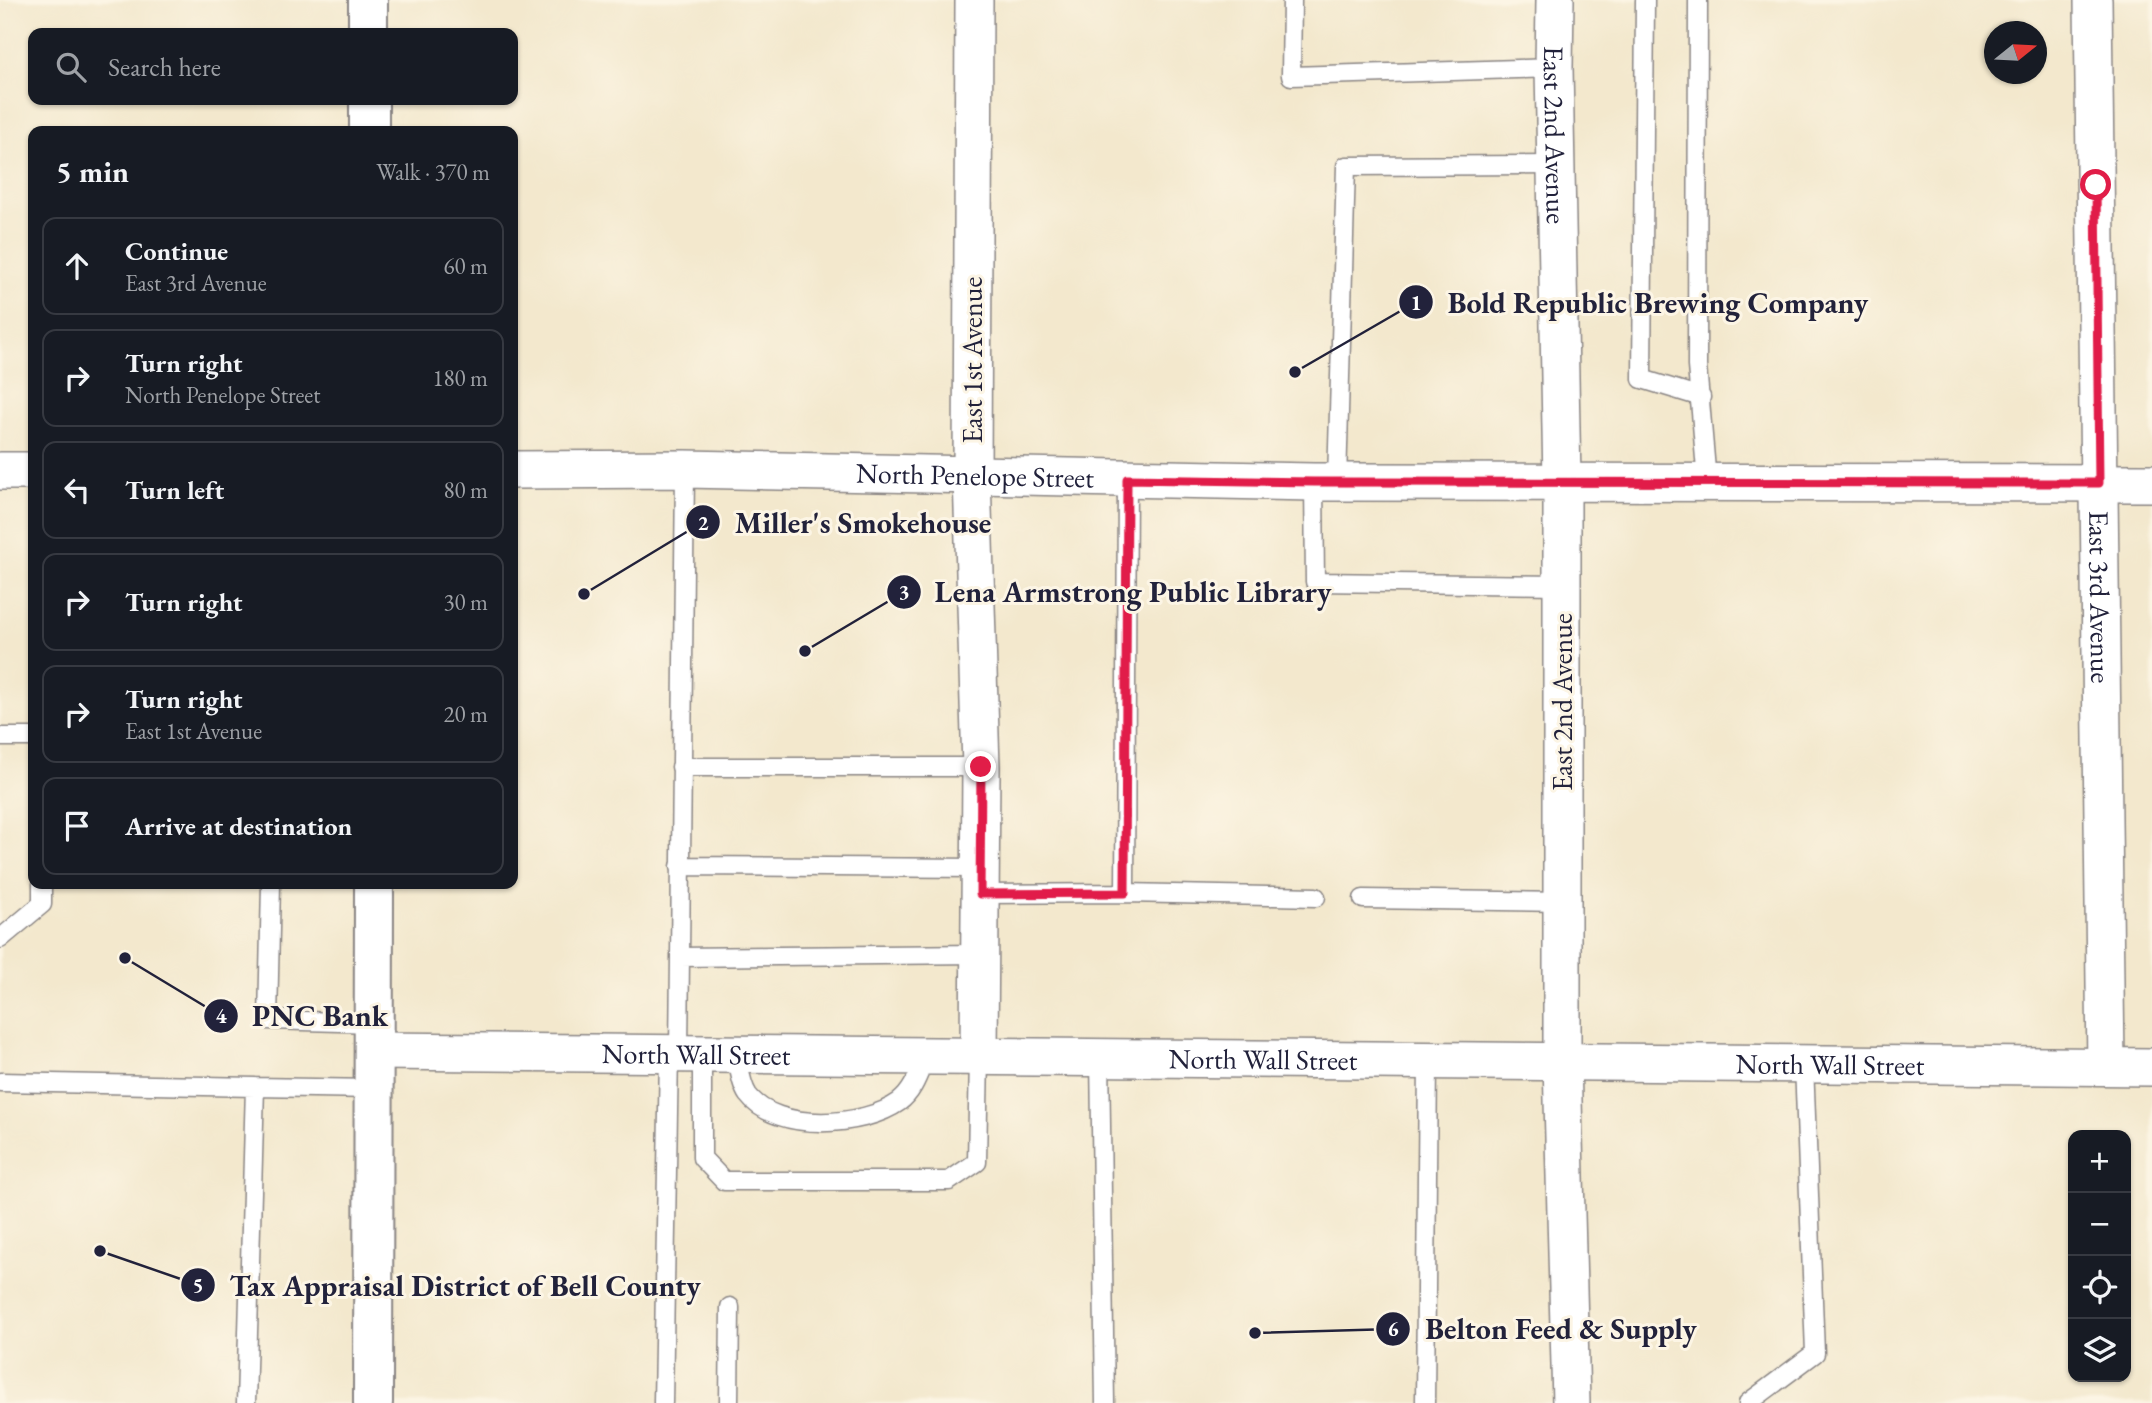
<!DOCTYPE html>
<meta charset="utf-8">
<style>
body{margin:0;font-family:"EB Garamond",serif;background:#242831;color:#f1f3f6}
.controls{position:absolute;right:21px;bottom:21px;display:grid;overflow:hidden;border-radius:14px;box-shadow:0 2px 5px #0004}
.controls button{width:63px;height:63px;display:grid;place-items:center;padding:0;border:0;border-bottom:2px solid #363941;background:#171b24;color:#f1f3f6;font:35px sans-serif}
.compass{position:absolute;left:1984px;top:21px;width:63px;height:63px;border-radius:50%;background:#171b24;box-shadow:0 2px 5px #0004;rotate:72deg}
.stop{position:absolute;width:21px;height:21px;margin:-16px;border:5px solid #e11d48;border-radius:50%;background:#fff}
.stop.end{background:#e11d48;border-color:#fff;box-shadow:0 2px 7px #0008}
.list{margin:0;padding:0;list-style:none}
h2{display:flex;justify-content:space-between;align-items:center;height:91px;margin:0;padding:0 28px;font-size:30px}
h2 small{font-size:23px;font-weight:400;color:#9ea1a6}
.list li{display:grid;grid-template-columns:46px 1fr auto;gap:21px;align-items:center;box-sizing:border-box;height:98px;margin:0 14px 14px;padding:0 14px;border:2px solid #363941;border-radius:14px}
.list b{display:block;font-size:26px;white-space:nowrap}
.list p{margin:0;font-size:23px;white-space:nowrap;color:#9ea1a6}
.list em{font-size:23px;font-style:normal;color:#9ea1a6}
.icon{flex:none;width:38px;height:38px;fill:none;stroke:currentColor;stroke-width:2;stroke-linecap:round;stroke-linejoin:round}
.map{position:relative;flex:none;width:2152px;height:1403px;overflow:hidden}
.search{position:absolute;background:#171b24;box-shadow:0 2px 5px #0004;left:28px;top:28px;width:490px;height:77px;display:flex;align-items:center;gap:18px;box-sizing:border-box;padding:0 24px;border-radius:14px;color:#9ea1a6;font-size:26px}
.panel{position:absolute;background:#171b24;box-shadow:0 2px 5px #0004;left:28px;top:126px;width:490px;height:763px;border-radius:14px}
.map>svg:first-child{display:block}
.lines{fill:none;stroke-linecap:round;stroke-linejoin:round}
.service-casing{stroke:#8a8584;stroke-width:21}
.minor-casing{stroke:#8a8584;stroke-width:40}
.tertiary-casing{stroke:#8a8584;stroke-width:42}
.service{stroke:#fff;stroke-width:18}
.minor{stroke:#fff;stroke-width:37}
.tertiary{stroke:#fff;stroke-width:38}
.route{stroke:#e11d48;stroke-width:9}
.labels{text-anchor:middle;stroke-width:6;stroke-linejoin:round;paint-order:stroke}
.street-label{font-size:28px;fill:#22223b;stroke:#fcf5e5}
.leader{fill:none;stroke:#22223b;stroke-width:2.5}
.callout-dot{fill:#22223b;stroke:#fcf5e5;stroke-width:2.5}
.mark-label{font-size:21px;text-anchor:middle;font-weight:bold;fill:#fff}
.callout-label{font-size:30px;text-anchor:middle;font-weight:bold;fill:#22223b;stroke:#fcf5e5;stroke-width:6;stroke-linejoin:round;paint-order:stroke}
</style>
<div class="map">
<svg width="2152" height="1403" viewBox="0 0 2152 1403">
<rect width="100%" height="100%" fill="#fcf5e5"/>
<filter id="ink" filterUnits="userSpaceOnUse"><feTurbulence type="fractalNoise" baseFrequency=".0143" numOctaves="2"/><feDisplacementMap in="SourceGraphic" scale="14" xChannelSelector="R" yChannelSelector="G"/><feConvolveMatrix kernelMatrix="1 2 1 2 8 2 1 2 1" color-interpolation-filters="sRGB"/></filter>
<filter id="wash" filterUnits="userSpaceOnUse"><feTurbulence type="fractalNoise" baseFrequency=".00686" numOctaves="4" result="noise"/><feDisplacementMap in="SourceGraphic" scale="28" xChannelSelector="R" yChannelSelector="G"/><feGaussianBlur stdDeviation="1.57" result="paint"/><feColorMatrix in="noise" values="0 0 0 0 0 0 0 0 0 0 0 0 0 0 0 0 0 1.4 0 .05"/><feComposite in="paint" operator="in"/></filter>
<g filter="url(#wash)">
<rect width="100%" height="100%" fill="#f3e8cd"/>
</g>
<g filter="url(#ink)">
<g class="lines">
<defs>
<path id="service" d="M1292 0 1291 76 1554 68
M1645 0 1642 379 1701 397
M1698 0 1697 366 1707 482
M1314 482 1315 582 1563 585
M1337 482 1346 166 1556 165
M0 737H33
M681 767H981
M680 866 980 868
M271 884 268 1020 375 1023
M1125 893 1316 897
M980 894 1125 893 1127 479
M1363 899 1562 902
M0 939 42 904V884
M680 957 980 954
M679 1053 685 469
M702 1054V1158L724 1181H949L977 1162 979 1056
M736 1054C739 1066 741 1085 748 1095 777 1133 864 1127 899 1102 914 1091 919 1072 926 1056
M1100 1057 1105 1403
M0 1082 255 1087
M246 1403 255 1087 374 1089
M663 1403 669 1053
M729 1403 730 1307
M1425 1403 1428 1060
M1748 1403 1815 1353 1804 1064"/>
<g id="minor">
<path d="M974 0 972 476 981 767 979 1056"/>
<path id="s1" d="M1555 0 1554 68 1562 481V1062L1571 1403"/>
<path id="s2" d="M2093 0 2106 1066"/>
<path id="s3" d="M513 470 685 469 1314 482 2152 483"/>
<path d="M0 471H33"/>
<path id="s4" d="M374 1051 2152 1067"/>
</g>
<path id="tertiary" d="M368 0V33
M369 100V131
M373 1403 374 884"/>
</defs>
<use href="#service" class="service-casing"/>
<use href="#minor" class="minor-casing"/>
<use href="#tertiary" class="tertiary-casing"/>
<use href="#service" class="service"/>
<use href="#minor" class="minor"/>
<use href="#tertiary" class="tertiary"/>
</g>
</g>
<g class="lines" filter="url(#ink)">
<path class="route" d="M981 767 980 894 1125 893 1127 479 1314 482 2099 483 2096 185"/>
</g>
<g class="labels">
<g class="street-label">
<text dy="10" stroke="none"><textPath href="#s1" startOffset="135">East 2nd Avenue</textPath></text>
<text transform="translate(972 360) rotate(-90)" y="10">East 1st Avenue</text>
<text dy="10" stroke="none"><textPath href="#s3" startOffset="462">North Penelope Street</textPath></text>
<text dy="10" stroke="none"><textPath href="#s2" startOffset="597">East 3rd Avenue</textPath></text>
<text transform="translate(1562 702) rotate(-90)" y="10">East 2nd Avenue</text>
<text dy="10" stroke="none"><textPath href="#s4" startOffset="322">North Wall Street</textPath></text>
<text dy="10" stroke="none"><textPath href="#s4" startOffset="889">North Wall Street</textPath></text>
<text dy="10" stroke="none"><textPath href="#s4" startOffset="1456">North Wall Street</textPath></text>
</g>
</g>
<path class="leader" d="M1295 372L1416 302M584 594L703 522M805 651L904 592M125 958L221 1016M100 1251L198 1285M1255 1333L1393 1329"/>
<g class="callout-dot">
<circle cx="1295" cy="372" r="7"/>
<circle cx="584" cy="594" r="7"/>
<circle cx="805" cy="651" r="7"/>
<circle cx="125" cy="958" r="7"/>
<circle cx="100" cy="1251" r="7"/>
<circle cx="1255" cy="1333" r="7"/>
<circle cx="1416" cy="302" r="18"/>
<circle cx="703" cy="522" r="18"/>
<circle cx="904" cy="592" r="18"/>
<circle cx="221" cy="1016" r="18"/>
<circle cx="198" cy="1285" r="18"/>
<circle cx="1393" cy="1329" r="18"/>
</g>
<g class="mark-label">
<text x="1416" y="310">1</text>
<text x="703" y="530">2</text>
<text x="904" y="599">3</text>
<text x="221" y="1023">4</text>
<text x="198" y="1292">5</text>
<text x="1393" y="1336">6</text>
</g>
<g class="callout-label">
<text x="1658" y="313">Bold Republic Brewing Company</text>
<text x="863" y="533">Miller's Smokehouse</text>
<text x="1133" y="602">Lena Armstrong Public Library</text>
<text x="320" y="1026">PNC Bank</text>
<text x="465" y="1296">Tax Appraisal District of Bell County</text>
<text x="1561" y="1339">Belton Feed &amp; Supply</text>
</g>
</svg>
<div class="controls">
<button>+</button>
<button>−</button>
<button><svg class="icon" aria-label="locate" viewBox="0 0 24 24"><circle cx="12" cy="12" r="6"/><path d="M12 2v4M12 18v4M2 12h4M18 12h4"/></svg></button>
<button><svg class="icon" aria-label="layers" viewBox="0 0 24 24"><path d="M12 4l9 5-9 5-9-5zM3 14l9 5 9-5"/></svg></button>
</div>
<svg class="compass" viewBox="-18 -18 36 36"><path d="M0-13l5 13h-10z" fill="#e53935"/><path d="M0 13l5-13h-10z" fill="#9ea1a6"/></svg>
<div class="stop" style="left:2096px;top:185px"></div>
<div class="stop end" style="left:981px;top:767px"></div>
<div class="search"><svg class="icon" aria-label="search" viewBox="0 0 24 24"><circle cx="10" cy="10" r="6"/><path d="M15 15l6 6"/></svg>Search here</div>
<section class="panel">
<h2>5 min<small>Walk · 370 m</small></h2>
<ul class="list">
<li><svg class="icon" aria-label="ahead" viewBox="0 0 24 24"><path d="M12 20V5M6 11l6-6 6 6"/></svg><div><b>Continue</b><p>East 3rd Avenue</p></div><em>60 m</em></li>
<li><svg class="icon" aria-label="right" viewBox="0 0 24 24"><path d="M7 20v-9h11M14 6l5 5-5 5"/></svg><div><b>Turn right</b><p>North Penelope Street</p></div><em>180 m</em></li>
<li><svg class="icon" aria-label="left" viewBox="0 0 24 24"><path d="M17 20v-9H6M10 6l-5 5 5 5"/></svg><div><b>Turn left</b></div><em>80 m</em></li>
<li><svg class="icon" aria-label="right" viewBox="0 0 24 24"><path d="M7 20v-9h11M14 6l5 5-5 5"/></svg><div><b>Turn right</b></div><em>30 m</em></li>
<li><svg class="icon" aria-label="right" viewBox="0 0 24 24"><path d="M7 20v-9h11M14 6l5 5-5 5"/></svg><div><b>Turn right</b><p>East 1st Avenue</p></div><em>20 m</em></li>
<li><svg class="icon" aria-label="arrive" viewBox="0 0 24 24"><path d="M6 21V4h12l-3 4 3 4H6"/></svg><div><b>Arrive at destination</b></div></li>
</ul>
</section>
</div>
